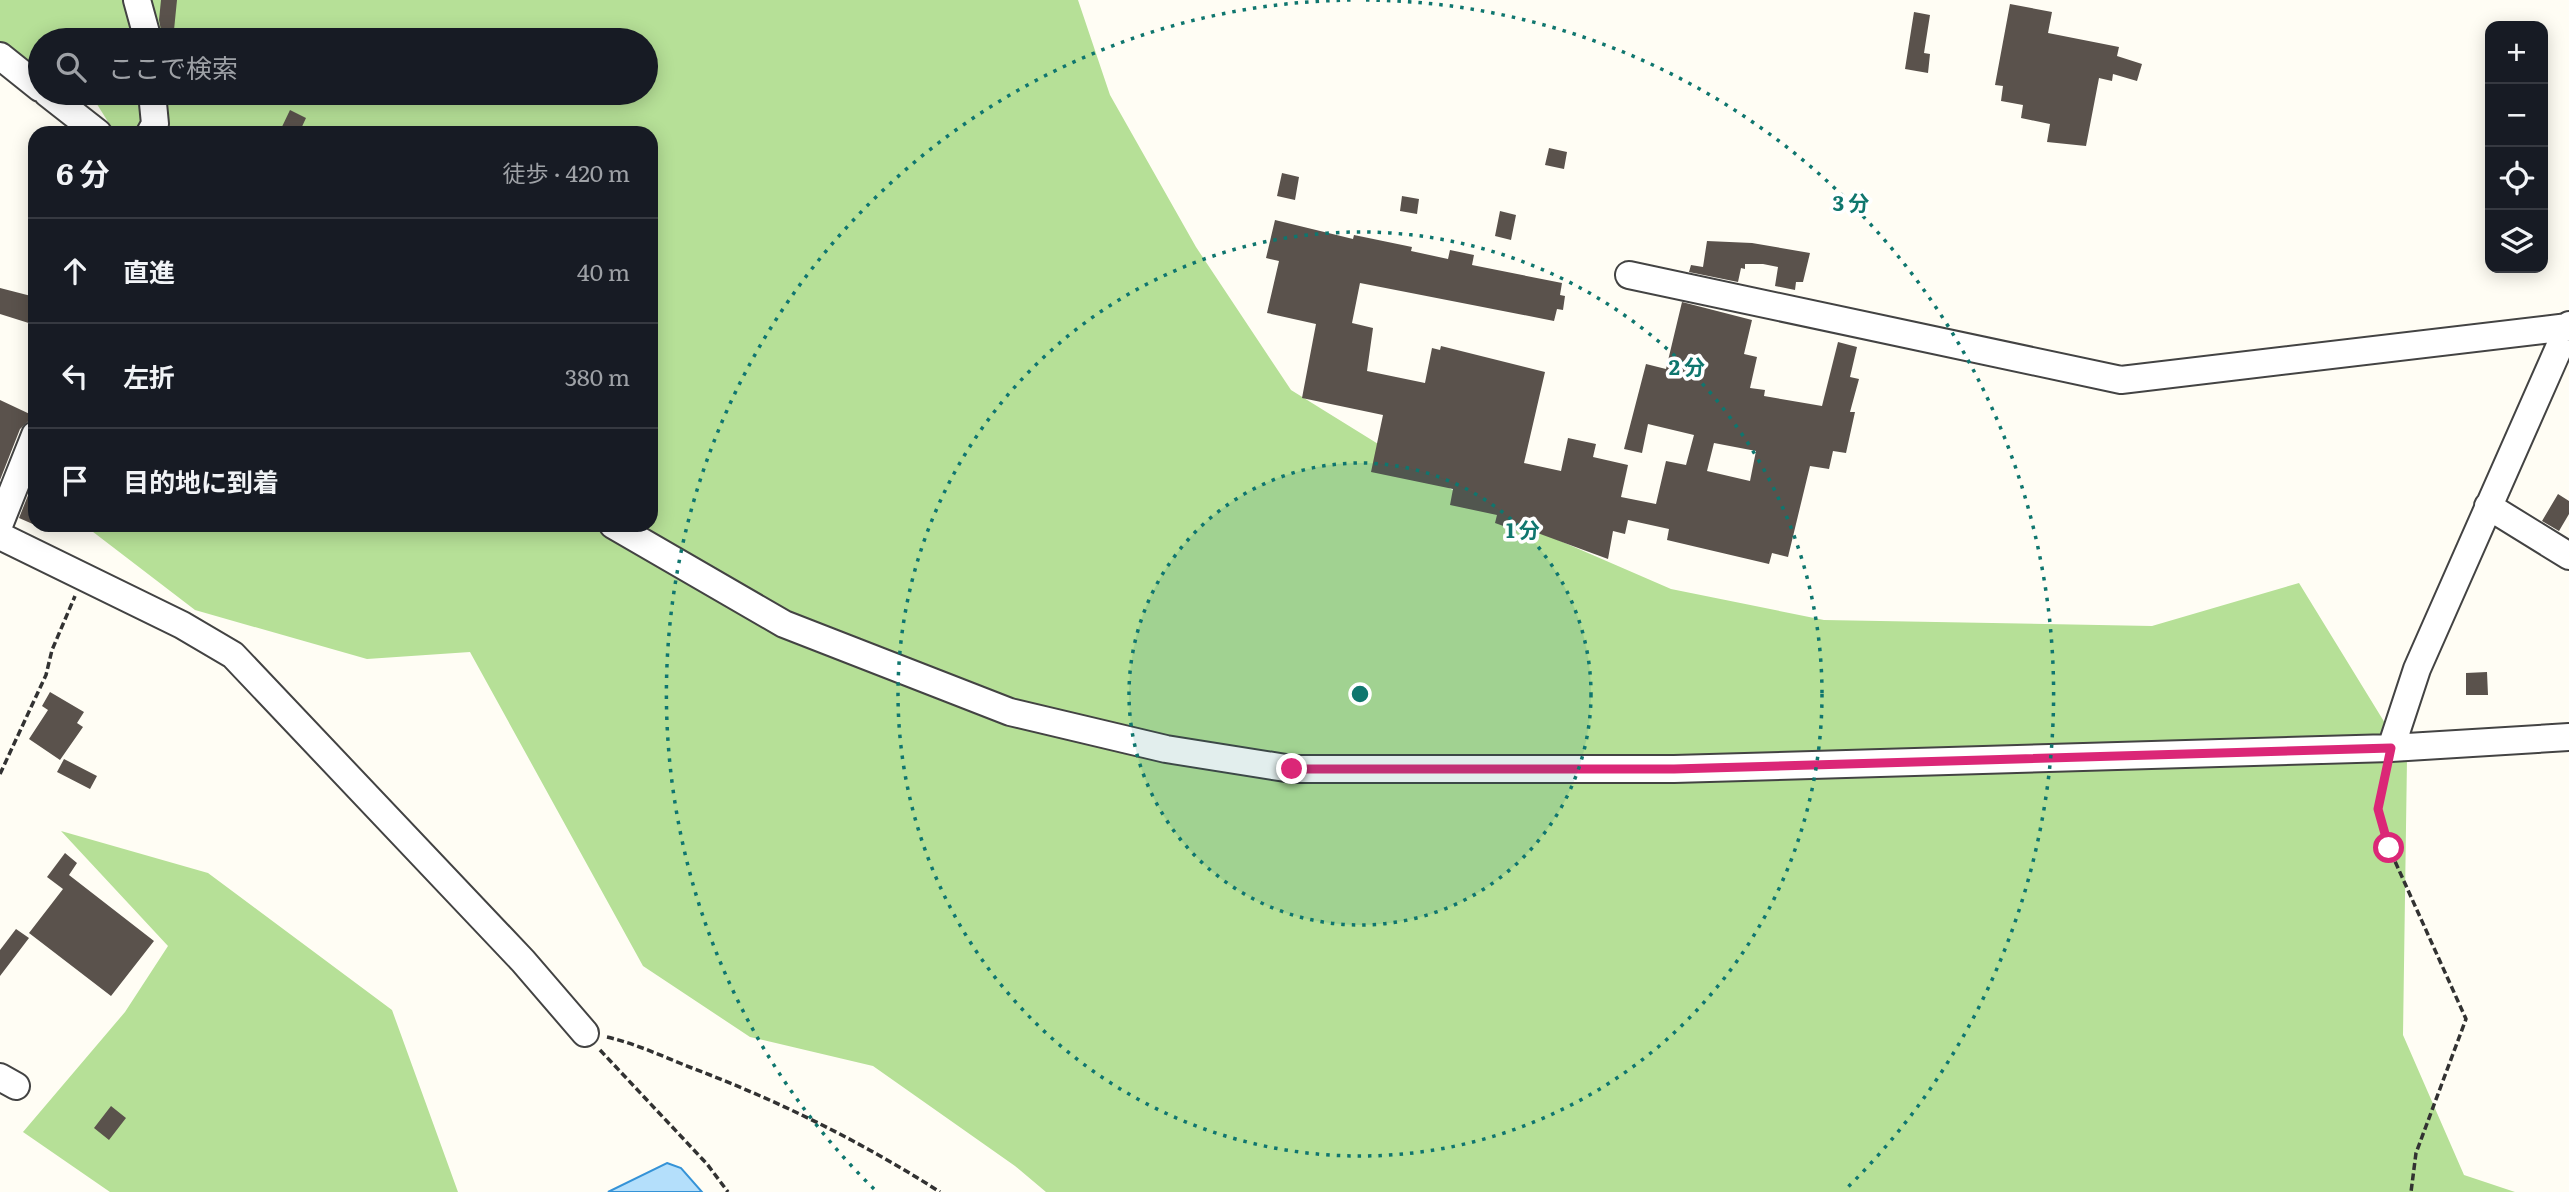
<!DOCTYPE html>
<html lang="ja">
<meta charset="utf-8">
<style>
body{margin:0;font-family:Literata,"Noto Sans JP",serif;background:#20242c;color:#f1f3f6}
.controls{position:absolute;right:21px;top:21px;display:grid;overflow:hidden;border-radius:14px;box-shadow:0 4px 18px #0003}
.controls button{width:63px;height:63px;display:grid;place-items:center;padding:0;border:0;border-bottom:2px solid #363941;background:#171b24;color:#f1f3f6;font:35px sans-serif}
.stop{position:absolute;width:21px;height:21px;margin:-16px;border:5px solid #db2777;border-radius:50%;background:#fff}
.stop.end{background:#db2777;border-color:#fff;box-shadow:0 2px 7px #0008}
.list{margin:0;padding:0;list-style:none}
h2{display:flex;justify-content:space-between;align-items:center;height:91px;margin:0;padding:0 28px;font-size:30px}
h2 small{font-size:23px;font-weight:400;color:#9ea1a6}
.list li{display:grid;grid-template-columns:46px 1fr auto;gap:21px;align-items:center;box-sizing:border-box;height:105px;padding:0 28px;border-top:2px solid #363941}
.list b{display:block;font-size:26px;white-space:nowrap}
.list em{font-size:23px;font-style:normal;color:#9ea1a6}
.icon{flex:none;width:38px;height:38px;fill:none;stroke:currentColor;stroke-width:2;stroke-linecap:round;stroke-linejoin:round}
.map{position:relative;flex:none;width:2569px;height:1192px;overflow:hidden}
.search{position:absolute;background:#171b24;box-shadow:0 4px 18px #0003;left:28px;top:28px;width:630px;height:77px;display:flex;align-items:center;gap:18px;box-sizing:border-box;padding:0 24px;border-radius:38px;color:#9ea1a6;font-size:26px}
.panel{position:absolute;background:#171b24;box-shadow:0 4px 18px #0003;left:28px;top:126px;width:630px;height:406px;border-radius:21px}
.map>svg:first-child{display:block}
.forest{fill:#b6e097}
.water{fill:#b4dffb;stroke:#3593d7;stroke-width:2}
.building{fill:#5a524c;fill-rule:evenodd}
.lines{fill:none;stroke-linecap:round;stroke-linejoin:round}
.minor-casing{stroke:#434343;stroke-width:30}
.path{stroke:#323232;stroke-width:3.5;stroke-dasharray:7 3.5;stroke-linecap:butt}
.minor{stroke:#fff;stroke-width:26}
.route{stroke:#db2777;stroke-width:9}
.ring{fill:none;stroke:#0f766e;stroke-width:3.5;stroke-dasharray:3.5 7}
.centre{fill:#0f766e;stroke:#fff;stroke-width:3.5}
.ring-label{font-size:21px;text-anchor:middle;font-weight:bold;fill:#0f766e;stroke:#fff;stroke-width:7;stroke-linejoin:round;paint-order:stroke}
</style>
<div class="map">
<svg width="2569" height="1192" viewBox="0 0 2569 1192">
<rect width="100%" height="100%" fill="#fffdf4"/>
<path class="forest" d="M0 0H1078L1110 95 1196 247 1291 390 1475 504 1671 589 1824 620 2152 626 2299 583 2407 759 2403 1035 2464 1175 2515 1192H1046L1015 1166 873 1066 750 1037 643 966 470 652 367 659 195 610 84 525H651V133H115L90 93H646V40H40V76L0 66Z
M61 831 208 873 392 1010 458 1192H110L23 1132 125 1012 168 946Z"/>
<path class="water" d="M667 1163 681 1168 702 1192H608Z"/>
<path class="building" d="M161 0H177L173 40H163L159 20Z
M2010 4 2052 12 2048 33 2119 47 2117 56 2142 64 2137 81 2113 74 2112 81 2099 78 2086 146 2047 142 2050 124 2021 118 2023 105 2001 101 2003 86 1995 85Z
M1914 12 1930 15 1924 53 1930 54 1928 73 1905 69Z
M290 110 306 118 299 133H279Z
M1549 148 1567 152 1564 169 1545 165Z
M1282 173 1299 177 1295 200 1277 196Z
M1402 196 1419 199 1417 214 1400 211Z
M1500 211 1516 215 1511 240 1495 236Z
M1275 220 1353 239 1354 235 1412 247 1411 251 1448 259 1450 250 1474 255 1472 265 1562 283 1560 295 1565 296 1563 310 1557 309 1554 321 1360 283 1352 323 1373 328 1367 371 1425 383 1432 348 1440 350 1441 346 1545 372 1524 463 1561 471 1568 438 1596 444 1593 457 1628 465 1621 497 1656 504 1666 461 1686 465 1694 435 1648 424 1642 453 1624 449 1646 364 1666 369 1682 302 1752 320 1744 354 1757 357 1750 388 1765 390 1764 396 1822 406 1838 342 1857 347 1850 377 1859 379 1850 412H1855L1846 453 1833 451 1829 469 1810 466 1788 557 1772 553 1769 564 1667 540 1669 529 1628 520 1625 534 1613 531 1608 559 1521 527 1520 532 1495 523 1497 515 1450 505 1453 489 1371 472 1383 415 1302 398 1316 324 1267 313 1279 261 1266 258ZM1714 443 1756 451 1750 481 1707 471Z
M1707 241 1752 243 1810 253 1803 282H1796L1795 290 1775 286 1778 267 1763 264H1745V269L1741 268 1738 282 1689 272 1691 265 1703 267Z
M0 288 35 297V325L0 314Z
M0 400 34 416 20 429 0 480Z
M35 478V525L19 518Z
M2558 494 2569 501V514L2559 531 2542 521Z
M2487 672 2488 695H2466V673Z
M50 692 84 712 77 723 83 727 60 760 29 739 48 710 42 706Z
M64 759 97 776 90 789 57 772Z
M65 853 77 863 69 875 154 941 111 996 29 933 63 889 47 877Z
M16 929 29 938 0 976V950Z
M111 1106 126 1118 109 1140 94 1128Z"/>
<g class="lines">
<defs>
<path id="minor" d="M137 0 148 40
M0 56 40 88
M47 93 98 133
M150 133 155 124 152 93
M1629 275 2121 380 2568 327
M2488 506 2569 556
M0 523 35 435
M613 525 784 624 1010 712 1166 749 1292 769H1674L2391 748 2569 737
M0 536 182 625 233 655 523 961 585 1033
M2391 748 2417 669 2569 325
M0 1077 16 1086"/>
</defs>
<use href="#minor" class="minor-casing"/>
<path class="path" d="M2386 771 2378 809 2389 848 2466 1019 2416 1153 2411 1192
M0 774 46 675 52 650 75 596
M607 1037C637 1044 664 1057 692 1068 779 1101 862 1142 940 1192
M600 1050 707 1164 728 1192"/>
<use href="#minor" class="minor"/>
</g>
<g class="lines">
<path class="route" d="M1292 769H1674L2391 748 2378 809 2389 848"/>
</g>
<circle cx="1360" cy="694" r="231" fill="#0f766e" fill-opacity=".12"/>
<g class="ring">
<circle cx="1360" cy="694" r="231"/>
<circle cx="1360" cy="694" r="462"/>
<path d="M874 1189A694 694 0 0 1 1354 0M1366 0A694 694 0 0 1 1846 1189"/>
</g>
<circle cx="1360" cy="694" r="10" class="centre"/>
<g class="ring-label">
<text x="1851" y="211">3 分</text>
<text x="1687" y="375">2 分</text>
<text x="1523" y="538">1 分</text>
</g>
</svg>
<div class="controls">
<button>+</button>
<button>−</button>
<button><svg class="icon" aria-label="locate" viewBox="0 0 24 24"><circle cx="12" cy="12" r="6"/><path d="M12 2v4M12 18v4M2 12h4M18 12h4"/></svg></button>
<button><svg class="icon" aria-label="layers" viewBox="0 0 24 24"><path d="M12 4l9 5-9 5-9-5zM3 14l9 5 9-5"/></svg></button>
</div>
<div class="stop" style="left:2389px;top:848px"></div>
<div class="stop end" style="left:1292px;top:769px"></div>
<div class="search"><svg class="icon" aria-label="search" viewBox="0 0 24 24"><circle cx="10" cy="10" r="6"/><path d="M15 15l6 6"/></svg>ここで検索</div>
<section class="panel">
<h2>6 分<small>徒歩 · 420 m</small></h2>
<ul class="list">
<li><svg class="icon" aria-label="ahead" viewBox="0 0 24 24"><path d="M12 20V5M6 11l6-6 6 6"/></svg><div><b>直進</b></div><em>40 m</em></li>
<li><svg class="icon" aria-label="left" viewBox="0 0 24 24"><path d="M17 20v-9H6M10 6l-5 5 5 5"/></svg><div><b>左折</b></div><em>380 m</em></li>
<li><svg class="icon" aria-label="arrive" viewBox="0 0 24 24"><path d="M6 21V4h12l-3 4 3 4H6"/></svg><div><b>目的地に到着</b></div></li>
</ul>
</section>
</div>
